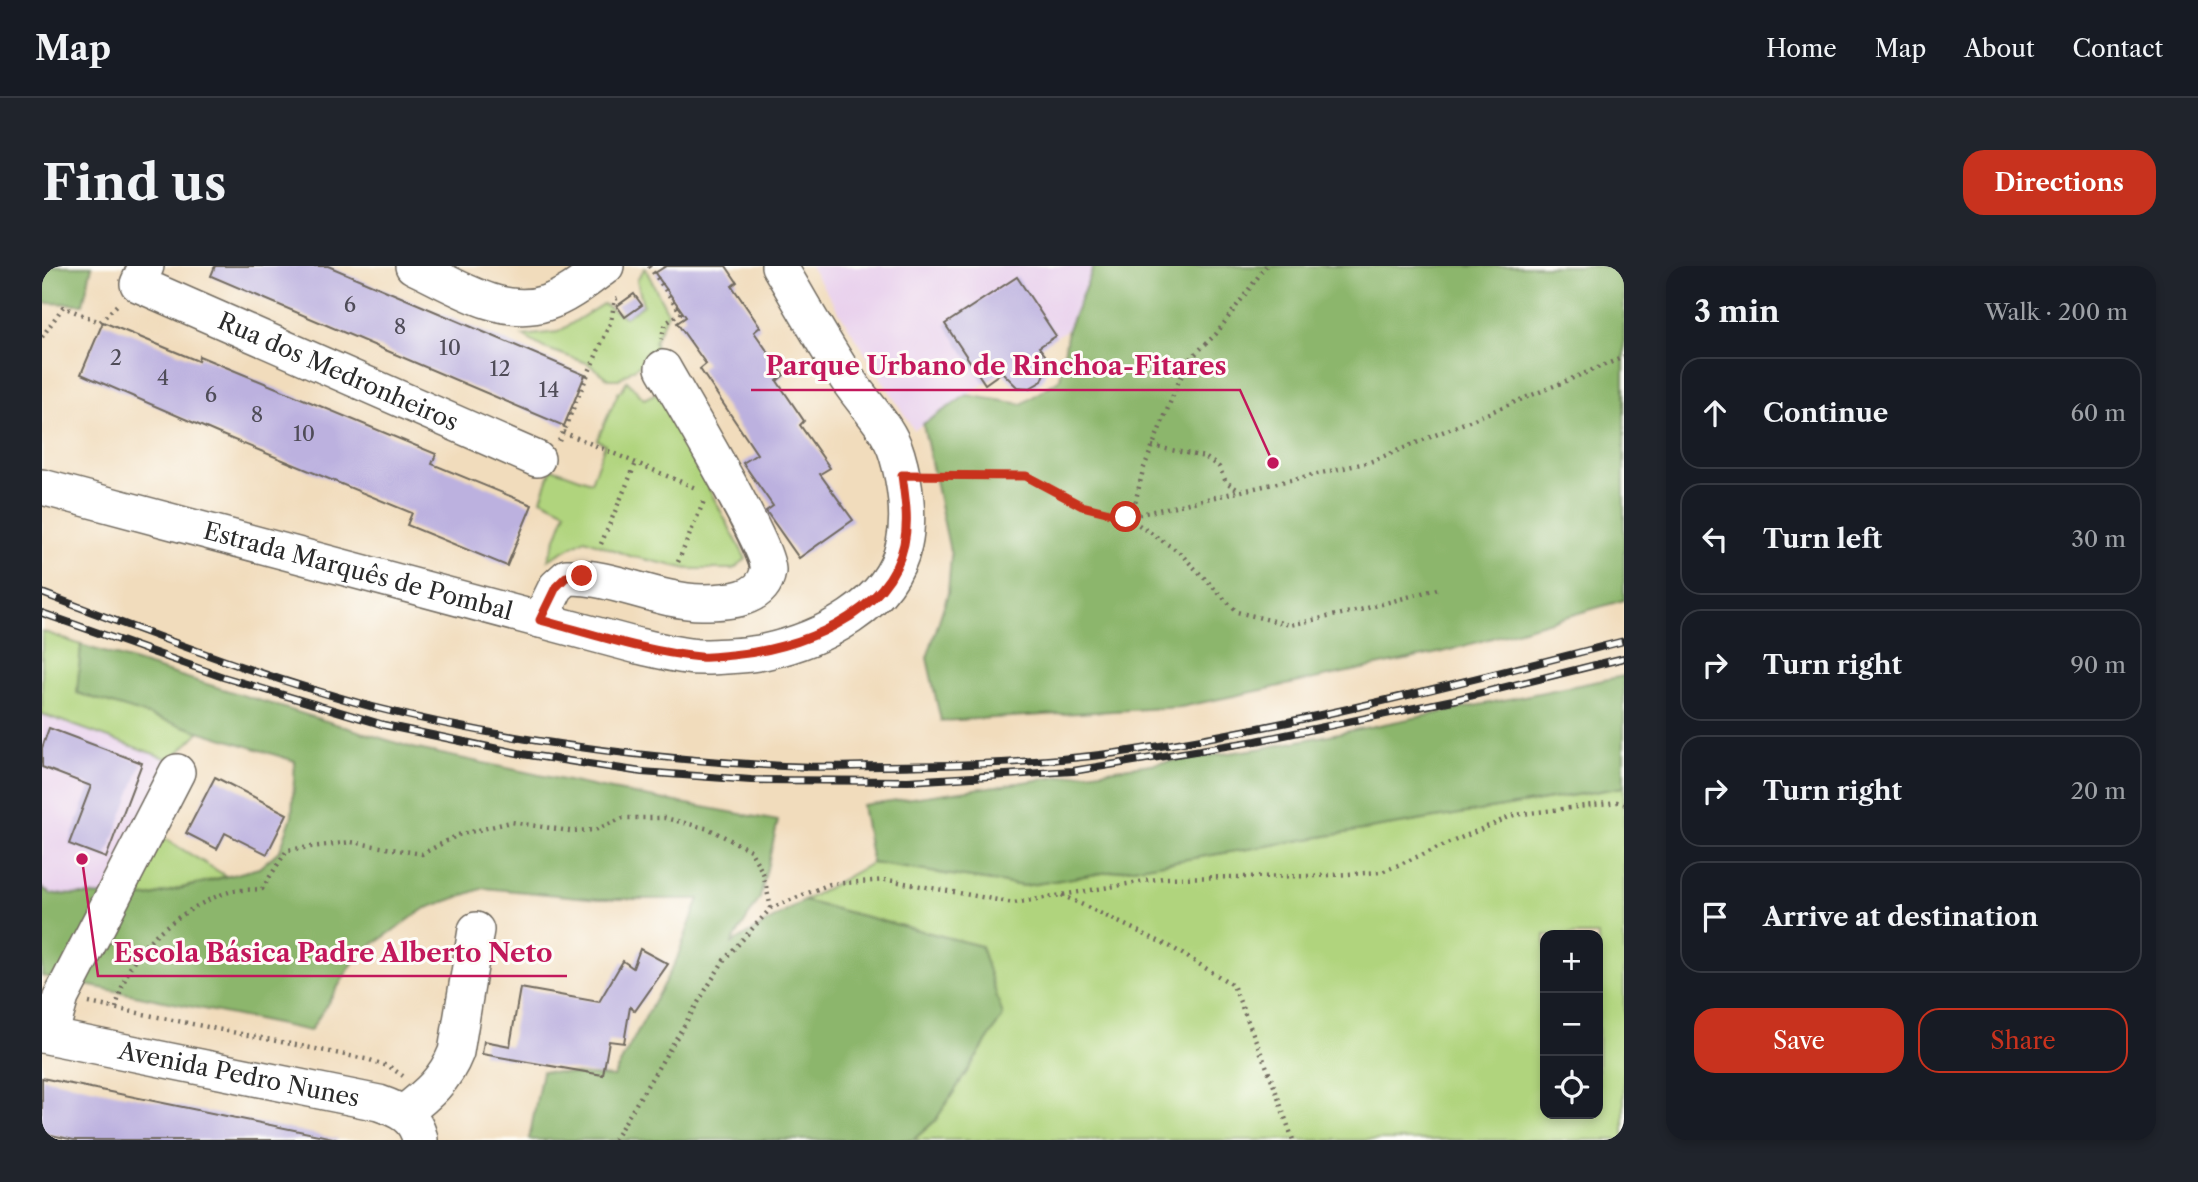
<!DOCTYPE html>
<meta charset="utf-8">
<style>
body{margin:0;font-family:"Libre Caslon Text",serif;background:#20242c;color:#f1f3f6}
.controls{position:absolute;right:21px;bottom:21px;display:grid;overflow:hidden;border-radius:14px;box-shadow:0 4px 10px #0003}
.controls button{width:63px;height:63px;display:grid;place-items:center;padding:0;border:0;border-bottom:2px solid #363941;background:#171b24;color:#f1f3f6;font:35px sans-serif}
.stop{position:absolute;width:21px;height:21px;margin:-16px;border:5px solid #c8321e;border-radius:50%;background:#fff}
.stop.end{background:#c8321e;border-color:#fff;box-shadow:0 2px 7px #0008}
.list{margin:0;padding:0;list-style:none}
h2{display:flex;justify-content:space-between;align-items:center;height:91px;margin:0;padding:0 28px;font-size:30px}
h2 small{font-size:23px;font-weight:400;color:#9ea1a6}
.list li{display:grid;grid-template-columns:46px 1fr auto;gap:21px;align-items:center;box-sizing:border-box;height:112px;margin:0 14px 14px;padding:0 14px;border:2px solid #363941;border-radius:21px}
.list b{display:block;font-size:26px;white-space:nowrap}
.list em{font-size:23px;font-style:normal;color:#9ea1a6}
.actions{display:flex;gap:14px;padding:21px 28px}
.actions a{flex:1;padding:16px 0;border:2px solid #c8321e;border-radius:21px;text-align:center;font-size:24px;color:#c8321e}
.actions .main{background:#c8321e;color:#fff}
.icon{flex:none;width:38px;height:38px;fill:none;stroke:currentColor;stroke-width:2;stroke-linecap:round;stroke-linejoin:round}
.map{position:relative;flex:none;width:1582px;height:874px;overflow:hidden;border-radius:21px}
header{display:flex;align-items:center;gap:42px;box-sizing:border-box;height:98px;padding:0 35px;background:#171b24;border-bottom:2px solid #363941}
header strong{font-size:33px}
nav{display:flex;gap:38px;margin-inline-start:auto;font-size:24px}
.intro{display:flex;align-items:center;justify-content:space-between;box-sizing:border-box;height:168px;padding:0 42px}
h1{margin:0;font-size:49px}
.button{padding:18px 32px;border-radius:21px;background:#c8321e;color:#fff;font-size:24px;font-weight:700}
main{display:flex;gap:42px;padding:0 42px}
aside{flex:1;background:#171b24;border-radius:21px;box-shadow:0 4px 10px #0003}
.map>svg:first-child{display:block}
.built{fill:#e9d1ed}
.green{fill:#b0d47d;stroke:#6e8054;stroke-width:2;fill-rule:evenodd}
.forest{fill:#8cb66c;stroke:#5c704c;stroke-width:2}
.building{fill:#bcb1df}
.lines{fill:none;stroke-linecap:round;stroke-linejoin:round}
.minor-casing{stroke:#70695e;stroke-width:38}
.path{stroke:#70695e;stroke-width:4.5;stroke-dasharray:2 5;stroke-linecap:butt}
.minor{stroke:#fff;stroke-width:35}
.rail-casing{stroke:#2b2b2b;stroke-width:8}
.rail{stroke:#fdfcf7;stroke-width:5;stroke-dasharray:16;stroke-linecap:butt}
.route{stroke:#c8321e;stroke-width:9}
.labels{text-anchor:middle;stroke-width:6;stroke-linejoin:round;paint-order:stroke}
.number-label{font-size:21px;fill:#4f4c58}
.street-label{font-size:24px;fill:#2b2b2b;stroke:#fdfcf7}
.leader{fill:none;stroke:#c2185b;stroke-width:2.5}
.callout-dot{fill:#c2185b;stroke:#fdfcf7;stroke-width:2.5}
.callout-label{font-size:26px;text-anchor:middle;font-weight:bold;fill:#c2185b;stroke:#fdfcf7;stroke-width:6;stroke-linejoin:round;paint-order:stroke}
</style>
<header>
<strong>Map</strong>
<nav><a>Home</a><a>Map</a><a>About</a><a>Contact</a></nav>
</header>
<div class="intro"><h1>Find us</h1><a class="button">Directions</a></div>
<main>
<div class="map">
<svg width="1582" height="874" viewBox="0 0 1582 874">
<rect width="100%" height="100%" fill="#fdfcf7"/>
<filter id="ink" filterUnits="userSpaceOnUse"><feTurbulence type="fractalNoise" baseFrequency=".0143" numOctaves="2"/><feDisplacementMap in="SourceGraphic" scale="14" xChannelSelector="R" yChannelSelector="G"/><feConvolveMatrix kernelMatrix="1 2 1 2 8 2 1 2 1" color-interpolation-filters="sRGB"/></filter>
<filter id="wash" filterUnits="userSpaceOnUse"><feTurbulence type="fractalNoise" baseFrequency=".00686" numOctaves="4" result="noise"/><feDisplacementMap in="SourceGraphic" scale="28" xChannelSelector="R" yChannelSelector="G"/><feGaussianBlur stdDeviation="1.57" result="paint"/><feColorMatrix in="noise" values="0 0 0 0 0 0 0 0 0 0 0 0 0 0 0 0 0 1.4 0 .05"/><feComposite in="paint" operator="in"/></filter>
<g filter="url(#wash)">
<rect width="100%" height="100%" fill="#f1dcbc"/>
<path class="built" d="M768 0H1052L1026 63 998 81 1005 96 1003 109 1000 115 988 122 975 121 960 106 872 164Z
M0 448 129 494 27 698 0 693Z"/>
<path class="green" d="M603 2 626 47 612 76 616 86 577 113H567L545 97 502 82 481 70 516 66 561 38 583 51 601 39 595 14Z
M585 115 602 133 616 126 704 293 691 303H646L588 290 543 273 506 294 524 245 499 233 510 202 549 216 563 178 555 174 577 125H579Z
M0 365 39 379 36 427 159 464 129 494 0 448Z
M1582 521V874H871L893 855 939 680 762 635 830 597 982 620ZM1503 669H1556V848H1503Z
M115 568 184 610 106 631 86 630Z"/>
<path class="forest" d="M0 0H50L41 38 0 37Z
M1052 0H1582V334L1401 386 1139 441 899 455 885 392 906 327 909 290 881 158 925 129 980 138 1018 113 1026 63Z
M39 379 371 482 554 521 736 555 718 632 689 678 762 635 939 680 961 750 893 855 871 874H487L500 805 571 811 634 695 657 633H557L442 622 382 643 316 689 268 765 0 710V622L9 628 106 631 217 602 238 584 250 550 253 495 35 427Z
M1582 410V521L982 620 830 597 820 539 1222 482Z"/>
<g id="blocks">
<path class="building" d="M173 0H286L543 109 522 160 169 10Z
M624 0H684L695 16 690 20 718 61 712 66 742 109 735 115 762 155 758 159 788 202 778 208 811 254 757 292 724 245 731 240 701 197 715 188 658 103 664 98 635 57 644 51 613 7Z
M975 11 1014 70 997 81 1003 89 1005 102 1000 115 988 122 975 121 960 106 943 118 903 58Z
M592 28 600 39 583 51 575 40Z
M61 56 156 95 157 90 394 188 390 198 490 239 465 300 365 259 370 247 180 169 39 108Z
M7 462 100 497 64 592 27 578 49 520 0 501V482Z
M173 511 245 548 225 588 183 567 175 583 144 567Z
M598 683 626 698 593 745 588 741 582 777 567 775 561 809 440 788 442 775 468 780 478 722 557 736 581 695 591 702Z
M0 812 296 873V874H32L0 867Z"/>
</g>
</g>
<g filter="url(#ink)">
<use href="#blocks" fill-opacity="0" stroke="#70695e" stroke-width="2"/>
<g class="lines">
<defs>
<g id="minor">
<path id="s1" d="M104 0 96 18 495 193"/>
<path d="M371 0C410 18 459 52 504 37 526 30 546 13 564 0"/>
<path id="s2" d="M0 221 596 380C617 384 642 392 664 391 682 390 704 390 722 386 778 374 849 340 862 278 868 250 863 216 855 189 847 161 822 138 806 114 781 77 760 38 737 0"/>
<path d="M498 354 514 321 525 311C571 310 614 335 660 336 684 336 721 335 726 305 729 284 637 131 621 102"/>
<path id="s3" d="M0 769 337 837C357 844 374 851 378 874"/>
<path d="M8 770 19 731 135 506"/>
<path d="M363 846C385 829 403 814 414 786L434 664"/>
</g>
</defs>
<use href="#minor" class="minor-casing"/>
<path class="path" d="M607 0 639 47 624 57 619 73
M0 71 21 41 58 56 75 39
M521 166 656 223
M517 175 569 55 573 33 576 32
M1110 180 1163 191 1177 201 1184 216 1198 225
M889 210H984L1040 240 1085 251 1328 196 1582 91
M1090 250 1101 204 1136 117 1149 92 1174 68 1224 0
M1085 251 1137 286 1195 346 1248 359 1318 344 1395 323
M559 278 594 197
M636 296 662 235
M1020 629 1129 681 1191 719 1228 809 1251 874
M47 737 328 794 348 801 361 810
M74 742C78 724 86 702 97 687 114 663 159 634 187 626 197 623 210 624 220 623L245 584 309 576 380 588 416 569 469 556 528 565 553 564 581 552H623L667 563 708 584 721 607 729 642
M572 874 682 694 729 642 788 618 846 614 972 637 1121 612 1273 610 1340 606 1472 549 1575 536 1582 538"/>
<use href="#minor" class="minor"/>
<defs>
<path id="rail" d="M0 327C109 368 218 411 331 441 465 475 602 493 741 500 776 502 811 500 846 500 921 499 1000 497 1074 487 1244 462 1415 418 1582 375
M0 347 181 411 342 459 480 488 600 506 709 514 866 515 1031 505 1214 475 1411 434 1582 392"/>
</defs>
<use href="#rail" class="rail-casing"/>
<use href="#rail" class="rail"/>
</g>
</g>
<g class="lines" filter="url(#ink)">
<path class="route" d="M540 310 524 311 514 321 498 354C551 368 604 386 658 391 669 392 680 390 690 389 754 384 847 350 862 278 867 255 863 232 860 209L984 210 1040 240 1084 251"/>
</g>
<g class="labels">
<g class="number-label">
<text x="308" y="46">6</text>
<text x="358" y="68">8</text>
<text x="408" y="89">10</text>
<text x="74" y="99">2</text>
<text x="458" y="110">12</text>
<text x="121" y="119">4</text>
<text x="507" y="131">14</text>
<text x="169" y="136">6</text>
<text x="215" y="156">8</text>
<text x="262" y="175">10</text>
</g>
<g class="street-label">
<text dy="8" stroke="none"><textPath href="#s1" startOffset="238">Rua dos Medronheiros</textPath></text>
<text dy="8" stroke="none"><textPath href="#s2" startOffset="327">Estrada Marquês de Pombal</textPath></text>
<text dy="8" stroke="none"><textPath href="#s3" startOffset="201">Avenida Pedro Nunes</textPath></text>
</g>
</g>
<path class="leader" d="M1231 197L1198 124H709M40 593L56 710H525"/>
<g class="callout-dot">
<circle cx="1231" cy="197" r="7"/>
<circle cx="40" cy="593" r="7"/>
</g>
<g class="callout-label">
<text x="954" y="109">Parque Urbano de Rinchoa-Fitares</text>
<text x="291" y="696">Escola Básica Padre Alberto Neto</text>
</g>
</svg>
<div class="controls">
<button>+</button>
<button>−</button>
<button><svg class="icon" aria-label="locate" viewBox="0 0 24 24"><circle cx="12" cy="12" r="6"/><path d="M12 2v4M12 18v4M2 12h4M18 12h4"/></svg></button>
</div>
<div class="stop" style="left:1084px;top:251px"></div>
<div class="stop end" style="left:540px;top:310px"></div>
</div>
<aside>
<h2>3 min<small>Walk · 200 m</small></h2>
<ul class="list">
<li><svg class="icon" aria-label="ahead" viewBox="0 0 24 24"><path d="M12 20V5M6 11l6-6 6 6"/></svg><div><b>Continue</b></div><em>60 m</em></li>
<li><svg class="icon" aria-label="left" viewBox="0 0 24 24"><path d="M17 20v-9H6M10 6l-5 5 5 5"/></svg><div><b>Turn left</b></div><em>30 m</em></li>
<li><svg class="icon" aria-label="right" viewBox="0 0 24 24"><path d="M7 20v-9h11M14 6l5 5-5 5"/></svg><div><b>Turn right</b></div><em>90 m</em></li>
<li><svg class="icon" aria-label="right" viewBox="0 0 24 24"><path d="M7 20v-9h11M14 6l5 5-5 5"/></svg><div><b>Turn right</b></div><em>20 m</em></li>
<li><svg class="icon" aria-label="arrive" viewBox="0 0 24 24"><path d="M6 21V4h12l-3 4 3 4H6"/></svg><div><b>Arrive at destination</b></div></li>
</ul>
<div class="actions"><a class="main">Save</a><a>Share</a></div>
</aside>
</main>
